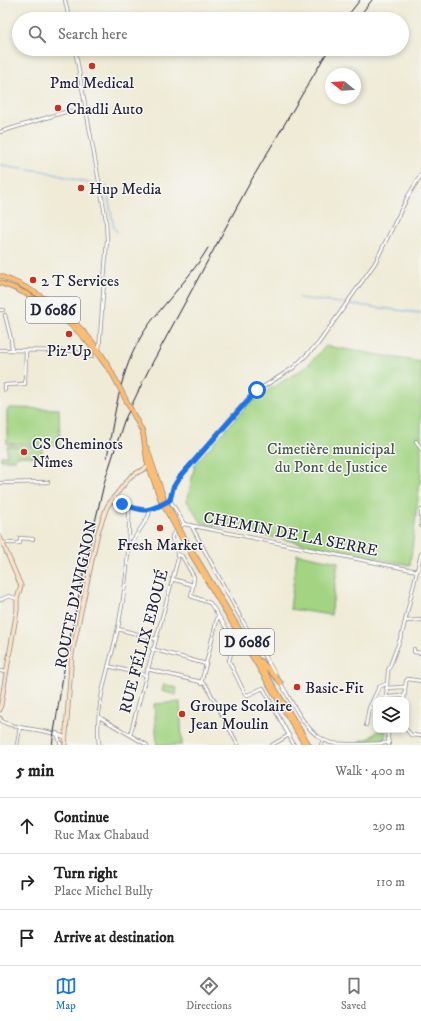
<!DOCTYPE html>
<meta charset="utf-8">
<style>
body{margin:0;font-family:"IM FELL DW Pica",serif;background:#f6f6f6;color:#222}
.controls{position:absolute;right:12px;bottom:12px;display:grid;overflow:hidden;border-radius:8px;box-shadow:0 2px 6px #0003}
.controls button{width:36px;height:36px;display:grid;place-items:center;padding:0;border:0;border-bottom:1px solid #e0e0e0;background:#fff;color:#222;font:20px sans-serif}
.compass{position:absolute;left:325px;top:68px;width:36px;height:36px;border-radius:50%;background:#fff;box-shadow:0 2px 6px #0003;rotate:288deg}
.stop{position:absolute;width:12px;height:12px;margin:-9px;border:3px solid #1a73e8;border-radius:50%;background:#fff}
.stop.end{background:#1a73e8;border-color:#fff;box-shadow:0 1px 4px #0008}
.list{margin:0;padding:0;list-style:none}
h2{display:flex;justify-content:space-between;align-items:center;height:52px;margin:0;padding:0 16px;font-size:17px}
h2 small{font-size:13px;font-weight:400;color:#767676}
.list li{display:grid;grid-template-columns:26px 1fr auto;gap:12px;align-items:center;box-sizing:border-box;height:56px;padding:0 16px;border-top:1px solid #e0e0e0}
.list b{display:block;font-size:15px;white-space:nowrap}
.list p{margin:0;font-size:13px;white-space:nowrap;color:#767676}
.list em{font-size:13px;font-style:normal;color:#767676}
.icon{flex:none;width:22px;height:22px;fill:none;stroke:currentColor;stroke-width:2;stroke-linecap:round;stroke-linejoin:round}
.map{position:relative;flex:none;width:421px;height:745px;overflow:hidden}
.search{position:absolute;background:#fff;box-shadow:0 2px 6px #0003;left:12px;right:12px;top:12px;height:44px;display:flex;align-items:center;gap:10px;box-sizing:border-box;padding:0 14px;border-radius:22px;color:#767676;font-size:15px}
.sheet{height:220px;background:#fff}
nav{display:flex;justify-content:space-around;align-items:center;box-sizing:border-box;height:56px;border-top:1px solid #e0e0e0;background:#fff;font-size:11px;color:#767676}
nav a{display:grid;justify-items:center;gap:2px}
nav .on{color:#1a73e8}
.map>svg:first-child{display:block}
.green{fill:#a2d482;stroke:#627b5e}
.lines{fill:none;stroke-linecap:round;stroke-linejoin:round}
.stream{stroke:#73aae1;stroke-width:1}
.street-casing{stroke:#888689;stroke-width:4}
.secondary-casing{stroke:#888689;stroke-width:5}
.primary-casing{stroke:#888689;stroke-width:5.5}
.street{stroke:#fff;stroke-width:2.5}
.secondary{stroke:#fee4c6;stroke-width:3.5}
.primary{stroke:#fdbc70;stroke-width:4}
.rail{stroke:#22223b;stroke-width:1}
.primary-bridge-casing{stroke:#888689;stroke-width:5.5;stroke-linecap:butt}
.primary-bridge{stroke:#fdbc70;stroke-width:4}
.route{stroke:#1a73e8;stroke-width:5}
.poi-dot{fill:#c8321e;stroke:#f6f6f2;stroke-width:1.5}
.labels{text-anchor:middle;stroke-width:3;stroke-linejoin:round;paint-order:stroke}
.shield{fill:#f6f6f2;stroke:#626272;stroke-width:1}
.shield-label{font-size:15px;font-weight:bold;fill:#22223b}
.poi-label{font-size:16px;fill:#22223b;stroke:#f6f6f2;text-anchor:start}
.park-label{font-size:16px;fill:#485750;stroke:#f6f6f2}
.street-label{font-size:16px;fill:#22223b;stroke:#f6f6f2}
</style>
<div class="map">
<svg width="421" height="745" viewBox="0 0 421 745">
<rect width="100%" height="100%" fill="#f6f6f2"/>
<filter id="ink" filterUnits="userSpaceOnUse"><feTurbulence type="fractalNoise" baseFrequency=".025" numOctaves="2"/><feDisplacementMap in="SourceGraphic" scale="8" xChannelSelector="R" yChannelSelector="G"/><feConvolveMatrix kernelMatrix="1 2 1 2 8 2 1 2 1" color-interpolation-filters="sRGB"/></filter>
<filter id="wash" filterUnits="userSpaceOnUse"><feTurbulence type="fractalNoise" baseFrequency=".012" numOctaves="4" result="noise"/><feDisplacementMap in="SourceGraphic" scale="16" xChannelSelector="R" yChannelSelector="G"/><feGaussianBlur stdDeviation="0.9" result="paint"/><feColorMatrix in="noise" values="0 0 0 0 0 0 0 0 0 0 0 0 0 0 0 0 0 1.4 0 .05"/><feComposite in="paint" operator="in"/></filter>
<g filter="url(#wash)">
<rect width="100%" height="100%" fill="#efebd7"/>
<path class="green" d="M326 346 421 362V473L410 565 202 523 187 501 195 464 246 407 267 391 306 367Z
M9 408 59 409 60 445 7 444V410Z
M7 446 42 447V457L16 456 15 460H1V456H7Z
M297 554 338 562 331 615 290 609Z
M164 684 177 688 176 695 162 691Z
M180 702 182 745H157L154 704Z
M379 730H386L385 738 380 741 360 742V741L370 738Z"/>
<g class="lines">
<path class="stream" d="M0 165 43 171 96 185
M106 186 114 228 117 232
M299 298 421 313"/>
</g>
</g>
<g filter="url(#ink)">
<g class="lines">
<defs>
<path id="street" d="M65 0 69 19
M75 49 106 220 107 240 99 351
M0 132 65 112 86 108
M0 310H3
M5 315 11 339 12 350
M0 350 73 351 92 357
M5 390V385L25 384 26 350
M416 441 421 449
M0 483 48 482
M114 497 122 504
M170 500 173 488 179 478 252 394 293 368 318 344 375 263 408 196 421 175
M170 500 184 524
M111 501C116 504 118 504 123 505 141 509 146 514 163 504
M421 510V526
M184 524 417 571
M191 525 243 622 276 675
M3 543H20V538L33 539
M130 545 148 517 150 510
M177 554 182 556 194 577 193 585
M172 579 193 585 191 596 210 603 218 615 201 684
M0 600 9 596 17 599
M218 615 234 640 229 661 245 694 248 695 263 688 294 745
M406 621 421 620
M118 629 156 639
M152 649 206 664
M414 649V652L421 653
M108 666 145 675
M147 669 201 682 206 685 238 745
M0 671 6 672
M280 682C293 703 306 736 331 743 348 745 369 744 387 743
M386 688 404 687
M386 697 404 696
M386 700 388 671 402 634 421 554
M404 700 406 681 408 679 421 681
M369 708 379 687 386 684
M99 717 147 745
M0 719C8 730 49 728 66 738
M366 725 369 708H376
M406 729 411 735 421 736
M387 730 389 745
M57 733 61 745
M130 735 178 559C176 538 162 540 184 524
M17 745 20 727
M99 745C94 705 110 666 118 628 126 588 130 547 129 507
M272 745 289 735
M321 745 323 740"/>
<path id="secondary" d="M0 537 21 586 17 599V610L0 710
M0 718V719
M65 745 72 653 98 532 107 507 114 497 131 476 148 467"/>
<path id="primary" d="M0 276C45 292 91 329 112 373
M0 283C36 294 73 322 96 352 101 358 104 364 109 369
M143 433 147 461 161 501
M147 448 164 499
M185 539 309 745
M183 540 305 745
M261 661 281 683"/>
</defs>
<use href="#street" class="street-casing"/>
<use href="#secondary" class="secondary-casing"/>
<use href="#primary" class="primary-casing"/>
<use href="#street" class="street"/>
<use href="#secondary" class="secondary"/>
<use href="#primary" class="primary"/>
<path class="rail" d="M345 19 360 0
M357 19 372 0
M107 458C115 411 121 362 150 323 169 298 192 275 208 248
M52 745 66 657 90 543 105 480 124 421 149 369 252 179 329 49"/>
<defs>
<path id="primary-bridge" d="M112 373 143 433
M164 499 185 539
M161 501 183 540"/>
</defs>
<use href="#primary-bridge" class="primary-bridge-casing"/>
<use href="#primary-bridge" class="primary-bridge"/>
</g>
</g>
<g class="lines" filter="url(#ink)">
<path class="route" d="M122 504C146 513 148 512 170 500L173 488 179 478 257 390"/>
</g>
<g class="poi-dot">
<circle cx="92" cy="66" r="4"/>
<circle cx="58" cy="108" r="4"/>
<circle cx="81" cy="188" r="4"/>
<circle cx="33" cy="280" r="4"/>
<circle cx="69" cy="334" r="4"/>
<circle cx="24" cy="452" r="4"/>
<circle cx="160" cy="528" r="4"/>
<circle cx="297" cy="687" r="4"/>
<circle cx="182" cy="714" r="4"/>
</g>
<g class="labels">
<g class="shield">
<rect x="26" y="297" width="54" height="26" rx="3"/>
<rect x="220" y="629" width="54" height="26" rx="3"/>
</g>
<g class="shield-label">
<text x="53" y="315">D 6086</text>
<text x="247" y="647">D 6086</text>
</g>
<g class="poi-label">
<text x="92" y="88" text-anchor="middle">Pmd Medical</text>
<text x="66" y="114">Chadli Auto</text>
<text x="89" y="194">Hup Media</text>
<text x="41" y="286">2 T Services</text>
<text x="69" y="356" text-anchor="middle">Piz'Up</text>
<text x="32" y="449">CS Cheminots<tspan x="32" dy="18">Nîmes</tspan></text>
<text x="160" y="550" text-anchor="middle">Fresh Market</text>
<text x="305" y="693">Basic-Fit</text>
<text x="190" y="711">Groupe Scolaire<tspan x="190" dy="18">Jean Moulin</tspan></text>
</g>
<g class="park-label">
<text x="331" y="454">Cimetière municipal<tspan x="331" dy="18">du Pont de Justice</tspan></text>
</g>
<g class="street-label">
<text transform="translate(291 533) rotate(11)" y="6">CHEMIN DE LA SERRE</text>
<text transform="translate(75 594) rotate(-78)" y="6">ROUTE D'AVIGNON</text>
<text transform="translate(143 641) rotate(-75)" y="6">RUE FÉLIX EBOUÉ</text>
</g>
</g>
</svg>
<div class="controls">
<button><svg class="icon" aria-label="layers" viewBox="0 0 24 24"><path d="M12 4l9 5-9 5-9-5zM3 14l9 5 9-5"/></svg></button>
</div>
<svg class="compass" viewBox="-18 -18 36 36"><path d="M0-13l5 13h-10z" fill="#e53935"/><path d="M0 13l5-13h-10z" fill="#767676"/></svg>
<div class="stop" style="left:257px;top:390px"></div>
<div class="stop end" style="left:122px;top:504px"></div>
<div class="search"><svg class="icon" aria-label="search" viewBox="0 0 24 24"><circle cx="10" cy="10" r="6"/><path d="M15 15l6 6"/></svg>Search here</div>
</div>
<section class="sheet">
<h2>5 min<small>Walk · 400 m</small></h2>
<ul class="list">
<li><svg class="icon" aria-label="ahead" viewBox="0 0 24 24"><path d="M12 20V5M6 11l6-6 6 6"/></svg><div><b>Continue</b><p>Rue Max Chabaud</p></div><em>290 m</em></li>
<li><svg class="icon" aria-label="right" viewBox="0 0 24 24"><path d="M7 20v-9h11M14 6l5 5-5 5"/></svg><div><b>Turn right</b><p>Place Michel Bully</p></div><em>110 m</em></li>
<li><svg class="icon" aria-label="arrive" viewBox="0 0 24 24"><path d="M6 21V4h12l-3 4 3 4H6"/></svg><div><b>Arrive at destination</b></div></li>
</ul>
</section>
<nav>
<a class="on"><svg class="icon" aria-label="map" viewBox="0 0 24 24"><path d="M3 6l6-2 6 2 6-2v14l-6 2-6-2-6 2zM9 4v14M15 6v14"/></svg>Map</a>
<a><svg class="icon" aria-label="directions" viewBox="0 0 24 24"><path d="M12 3l9 9-9 9-9-9zM9 14v-3h6M13 9l2 2-2 2"/></svg>Directions</a>
<a><svg class="icon" aria-label="saved" viewBox="0 0 24 24"><path d="M7 4h10v16l-5-4-5 4z"/></svg>Saved</a>
</nav>
